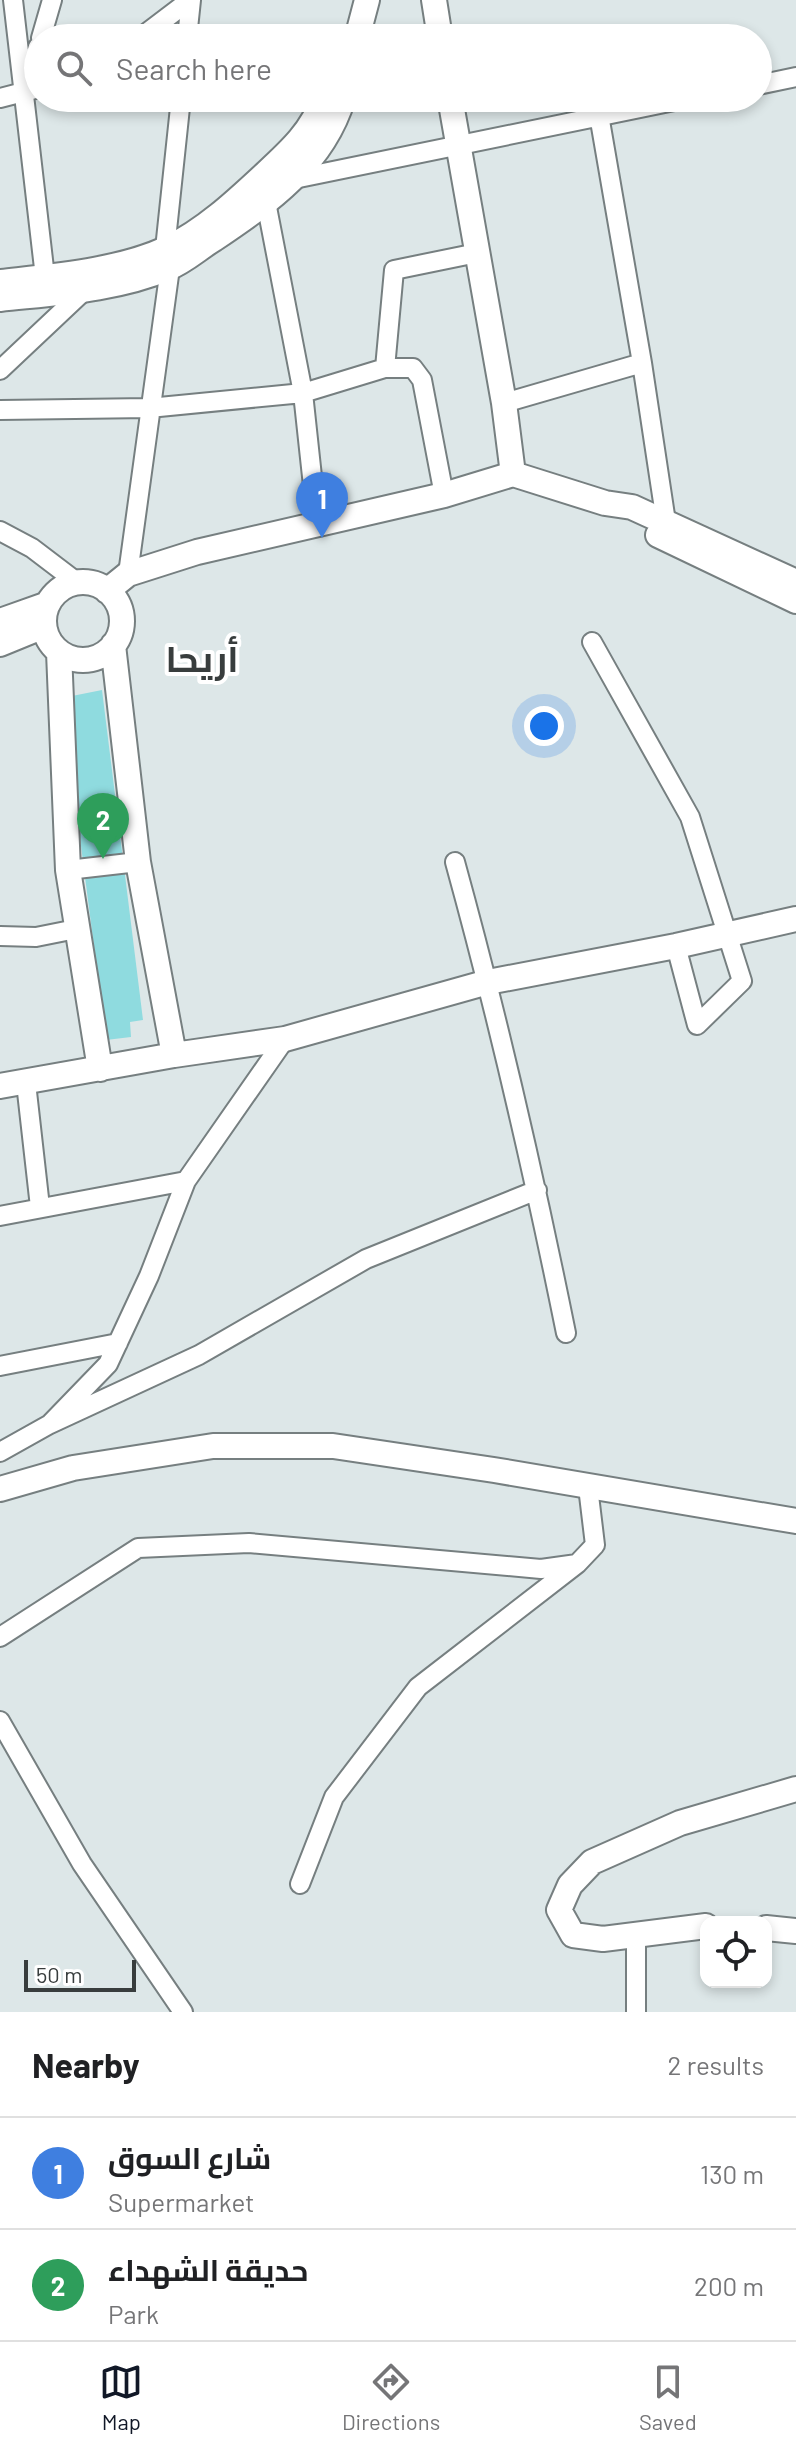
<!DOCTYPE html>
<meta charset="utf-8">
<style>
body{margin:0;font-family:Barlow,Cairo,sans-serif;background:#f2f2f2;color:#202124}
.controls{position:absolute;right:24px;bottom:24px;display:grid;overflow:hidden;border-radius:16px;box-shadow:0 4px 12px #0003}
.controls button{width:72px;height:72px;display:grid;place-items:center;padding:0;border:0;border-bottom:2px solid #e0e0e0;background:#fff;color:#202124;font:40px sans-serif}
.scale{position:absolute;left:24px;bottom:20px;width:112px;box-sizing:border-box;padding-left:8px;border:4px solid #383d3d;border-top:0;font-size:22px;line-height:28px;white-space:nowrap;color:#383d3d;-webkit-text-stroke:6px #fff;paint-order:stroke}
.you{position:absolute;left:544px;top:726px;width:28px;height:28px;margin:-20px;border:6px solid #fff;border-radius:50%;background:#1a73e8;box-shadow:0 0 0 12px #1a73e833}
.badge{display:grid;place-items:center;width:52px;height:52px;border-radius:50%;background:#111827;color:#fff;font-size:26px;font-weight:700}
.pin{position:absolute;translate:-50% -66px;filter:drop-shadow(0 2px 4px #0008)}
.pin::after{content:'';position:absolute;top:42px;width:28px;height:24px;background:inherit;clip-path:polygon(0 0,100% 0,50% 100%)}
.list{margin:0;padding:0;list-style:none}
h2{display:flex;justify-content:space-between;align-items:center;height:104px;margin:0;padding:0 32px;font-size:34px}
h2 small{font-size:26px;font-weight:400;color:#757577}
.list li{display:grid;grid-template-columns:52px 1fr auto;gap:24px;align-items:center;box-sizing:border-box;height:112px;padding:0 32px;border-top:2px solid #e0e0e0}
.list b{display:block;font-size:30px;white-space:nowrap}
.list p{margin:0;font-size:26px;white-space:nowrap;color:#757577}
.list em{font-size:26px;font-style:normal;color:#757577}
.icon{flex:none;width:44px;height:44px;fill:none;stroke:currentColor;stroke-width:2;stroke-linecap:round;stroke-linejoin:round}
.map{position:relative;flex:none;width:796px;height:2012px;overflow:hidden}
.search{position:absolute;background:#fff;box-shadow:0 4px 12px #0003;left:24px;right:24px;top:24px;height:88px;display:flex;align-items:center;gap:20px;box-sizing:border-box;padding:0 28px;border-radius:44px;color:#757577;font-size:30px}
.sheet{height:328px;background:#fff}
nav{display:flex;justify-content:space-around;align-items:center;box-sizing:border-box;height:112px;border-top:2px solid #e0e0e0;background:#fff;font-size:22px;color:#757577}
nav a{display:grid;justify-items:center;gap:4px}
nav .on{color:#111827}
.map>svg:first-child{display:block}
.green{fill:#8fdbdf}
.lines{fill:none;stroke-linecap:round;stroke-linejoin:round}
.minor-casing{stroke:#767f80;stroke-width:22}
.major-casing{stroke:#767f80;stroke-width:28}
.minor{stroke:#fff;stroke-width:18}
.major{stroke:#fff;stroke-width:24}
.labels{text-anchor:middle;stroke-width:8;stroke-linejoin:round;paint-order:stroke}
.district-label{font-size:36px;font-weight:bold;fill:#383d3d;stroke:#fff}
</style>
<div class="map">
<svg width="796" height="2012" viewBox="0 0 796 2012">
<rect width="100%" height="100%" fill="#dde7e8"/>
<path class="green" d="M102 690 143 1020 130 1022 131 1037 106 1040 62 698Z"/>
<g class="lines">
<defs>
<path id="minor" d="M13 0 45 277
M41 38 52 0
M140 38 190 0
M187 38 191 0
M27 83 38 47
M758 85 796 77
M0 98 35 89
M599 115 642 363 666 522
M294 179 689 98
M266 202 303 393 317 523
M165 249 181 98
M385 368 394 270 477 253
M0 370 86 289
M504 403 642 363
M0 410 149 408 303 393 385 368H413L422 380 444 495
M0 531 32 548 78 583
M128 574 170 268
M592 642 690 817 742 981 697 1025 676 946
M455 862C498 1018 534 1175 566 1333
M68 870 138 862
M0 936 36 937 76 929
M26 1083 40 1207
M0 1216 186 1181
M0 1366 118 1343
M50 1424 199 1355 366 1259 537 1190
M0 1452 50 1424 108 1364 149 1276 186 1181 285 1039
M0 1637 138 1548 249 1543 541 1569 577 1564 595 1545 588 1487
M0 1721 82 1864 183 2012
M300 1884 334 1797 418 1687 577 1564
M636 1935V2012"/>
<path id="major" d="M434 0 440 38
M357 38 367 0
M450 98 504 403 513 474
M0 282C53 276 119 271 168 248 204 231 236 201 265 174 291 150 311 132 324 98
M0 299C55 293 116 290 168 268 184 262 199 248 214 239 269 202 323 164 343 98
M658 535 796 601
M44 621a39 39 0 1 1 78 0a39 39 0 1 1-78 0Z
M107 591 128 574 197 552 444 495 513 474 605 503 632 507 796 582
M0 621 48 604
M0 644 44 626
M113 645 138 862 174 1055
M59 652 68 870 100 1069
M0 1086 174 1055 285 1039 488 982 676 946 796 919
M0 1489 73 1468 213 1446H333L494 1470 796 1521
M706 1926 603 1939 573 1935 559 1910 570 1885 592 1862 680 1823 796 1789
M766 1928 796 1931"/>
</defs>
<use href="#minor" class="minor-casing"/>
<use href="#major" class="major-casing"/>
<use href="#minor" class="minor"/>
<use href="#major" class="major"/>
</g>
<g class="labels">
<g class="district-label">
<text x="202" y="672">أريحا</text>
</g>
</g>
</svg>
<div class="controls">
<button><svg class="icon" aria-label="locate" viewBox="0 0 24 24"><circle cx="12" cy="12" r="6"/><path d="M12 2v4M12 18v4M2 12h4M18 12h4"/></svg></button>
</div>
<div class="scale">50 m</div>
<div class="you"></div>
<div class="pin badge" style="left:322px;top:538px;background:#3f7fe0">1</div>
<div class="pin badge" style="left:103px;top:859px;background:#2e9e5b">2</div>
<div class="search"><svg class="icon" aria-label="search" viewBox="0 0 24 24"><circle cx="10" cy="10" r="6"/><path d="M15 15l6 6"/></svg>Search here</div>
</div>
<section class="sheet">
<h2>Nearby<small>2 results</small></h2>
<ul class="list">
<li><span class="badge" style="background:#3f7fe0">1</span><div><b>شارع السوق</b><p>Supermarket</p></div><em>130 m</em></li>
<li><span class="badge" style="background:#2e9e5b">2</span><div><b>حديقة الشهداء</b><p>Park</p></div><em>200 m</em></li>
</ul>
</section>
<nav>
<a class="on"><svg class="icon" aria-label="map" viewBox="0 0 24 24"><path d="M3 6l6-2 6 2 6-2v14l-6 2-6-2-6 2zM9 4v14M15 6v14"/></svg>Map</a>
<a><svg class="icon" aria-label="directions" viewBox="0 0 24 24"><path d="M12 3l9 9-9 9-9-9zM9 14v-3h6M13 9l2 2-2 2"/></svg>Directions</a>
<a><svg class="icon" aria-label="saved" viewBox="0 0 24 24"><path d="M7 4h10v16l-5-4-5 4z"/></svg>Saved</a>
</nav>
